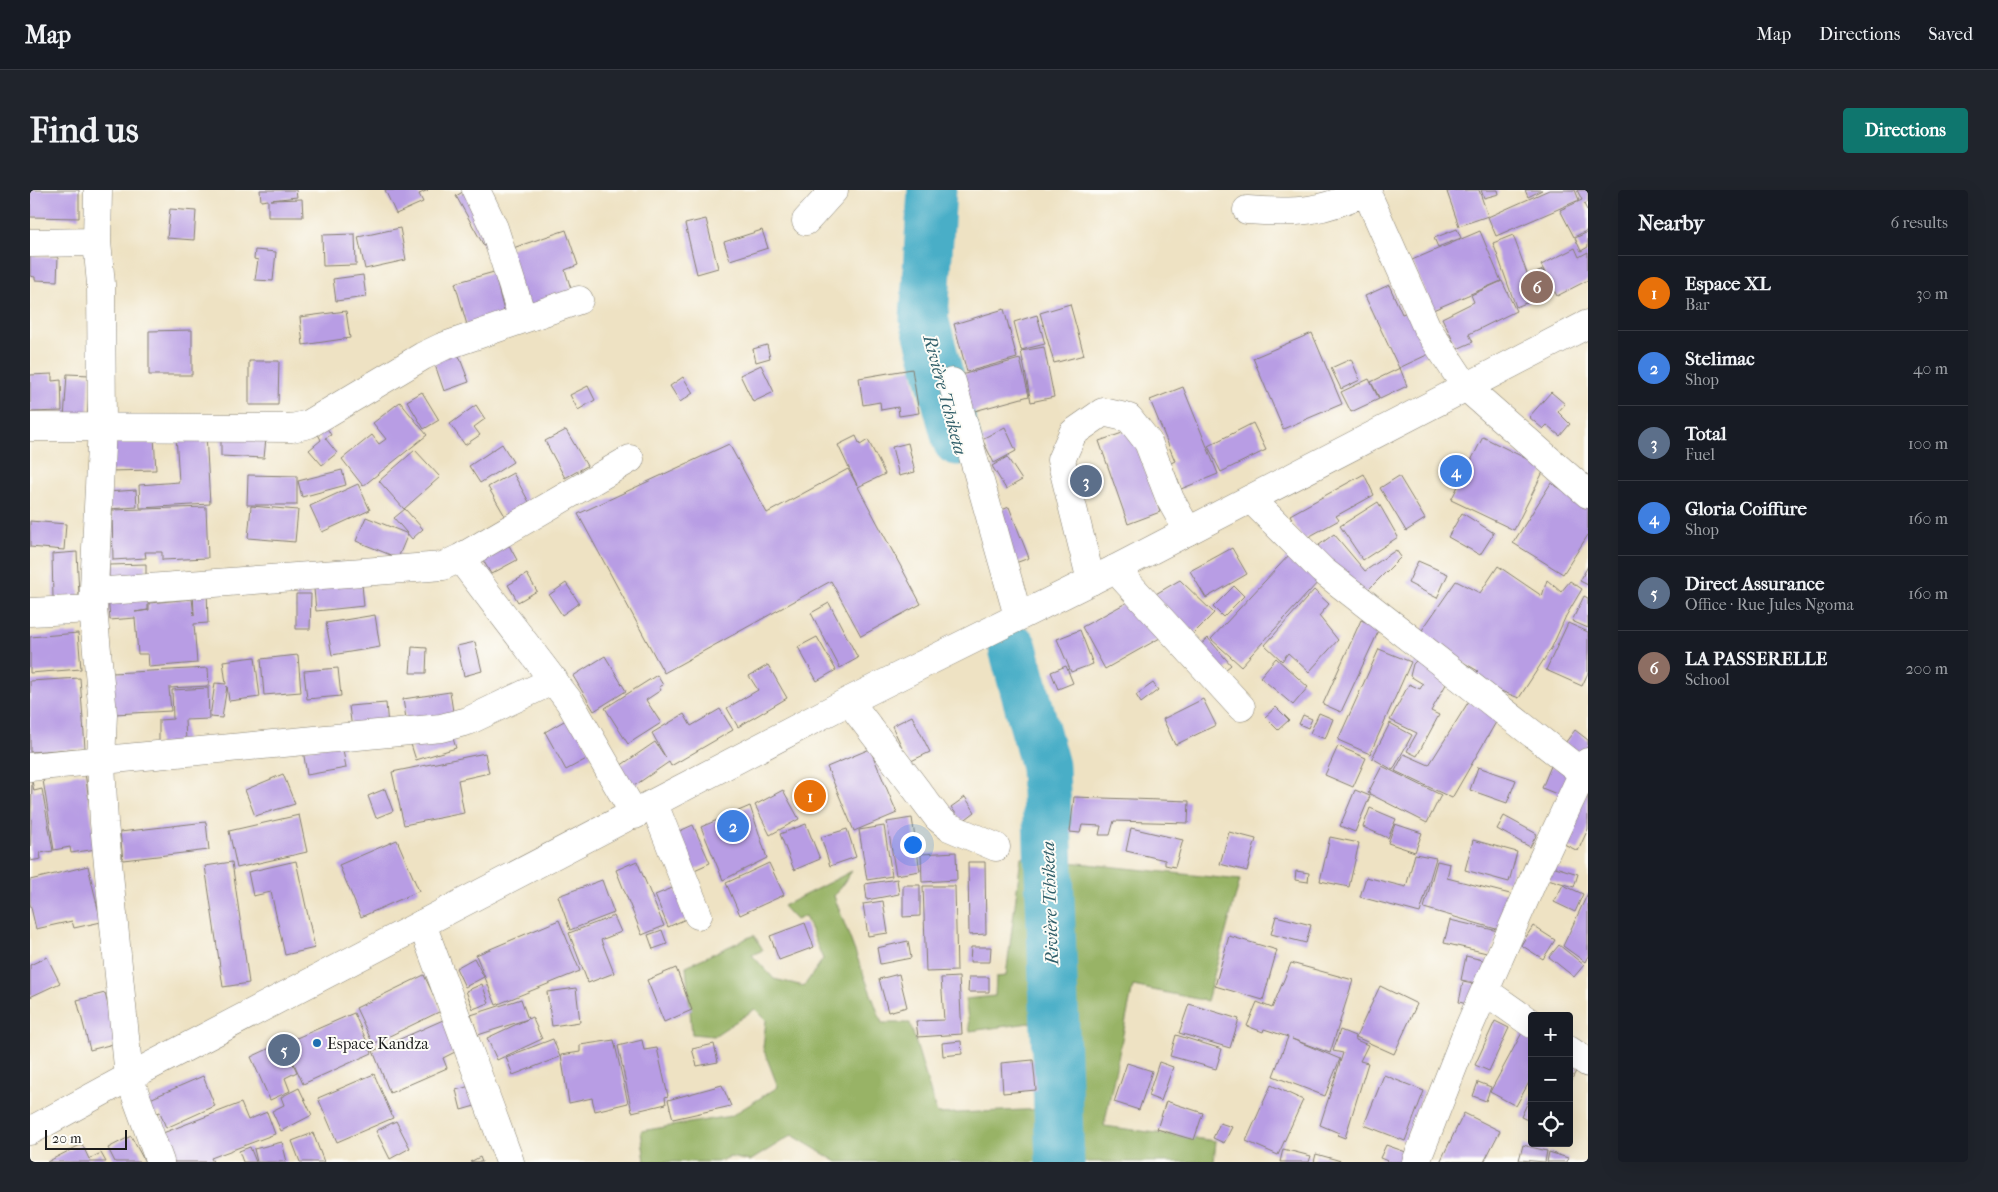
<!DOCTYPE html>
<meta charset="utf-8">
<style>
body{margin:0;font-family:"IM FELL French Canon",serif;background:#20242c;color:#f1f3f6}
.controls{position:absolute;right:15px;bottom:15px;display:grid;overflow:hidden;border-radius:5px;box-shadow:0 5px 20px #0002}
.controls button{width:45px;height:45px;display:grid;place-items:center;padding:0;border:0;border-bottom:1px solid #363941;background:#171b24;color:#f1f3f6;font:25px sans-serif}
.scale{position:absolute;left:15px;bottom:12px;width:82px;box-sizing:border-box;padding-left:5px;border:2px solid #1c1c1c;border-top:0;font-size:14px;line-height:18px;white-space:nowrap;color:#1c1c1c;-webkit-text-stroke:4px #fdfcf7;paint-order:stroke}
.you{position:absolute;left:882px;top:654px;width:18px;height:18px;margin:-12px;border:4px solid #fff;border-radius:50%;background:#1a73e8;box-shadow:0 0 0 8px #1a73e833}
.badge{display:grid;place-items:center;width:32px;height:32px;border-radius:50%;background:#0f766e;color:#fff;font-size:16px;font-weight:700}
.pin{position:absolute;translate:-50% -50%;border:2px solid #fff;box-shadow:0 1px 5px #0006}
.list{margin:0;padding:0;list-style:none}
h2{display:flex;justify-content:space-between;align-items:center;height:65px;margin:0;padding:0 20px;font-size:21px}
h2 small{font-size:16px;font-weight:400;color:#9ea1a6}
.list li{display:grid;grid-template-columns:32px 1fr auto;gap:15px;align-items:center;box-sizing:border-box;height:75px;padding:0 20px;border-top:1px solid #363941}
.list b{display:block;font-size:19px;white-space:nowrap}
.list p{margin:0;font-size:16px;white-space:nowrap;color:#9ea1a6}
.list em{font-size:16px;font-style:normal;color:#9ea1a6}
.icon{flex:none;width:28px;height:28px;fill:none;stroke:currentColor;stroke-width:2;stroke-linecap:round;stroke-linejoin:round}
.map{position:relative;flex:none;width:1558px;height:972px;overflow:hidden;border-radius:5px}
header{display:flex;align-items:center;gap:30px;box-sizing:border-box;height:70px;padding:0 25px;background:#171b24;border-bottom:1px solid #363941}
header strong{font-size:24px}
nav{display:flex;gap:28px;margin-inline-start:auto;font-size:18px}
.intro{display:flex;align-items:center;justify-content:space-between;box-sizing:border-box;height:120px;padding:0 30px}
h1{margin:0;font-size:35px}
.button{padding:12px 22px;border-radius:5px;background:#0f766e;color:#fff;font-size:18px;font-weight:700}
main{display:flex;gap:30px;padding:0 30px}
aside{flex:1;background:#171b24;border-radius:5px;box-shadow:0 5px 20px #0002}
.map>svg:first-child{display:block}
.forest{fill:#98b366;stroke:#5a6841}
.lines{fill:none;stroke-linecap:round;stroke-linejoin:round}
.river{stroke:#48aec7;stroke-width:49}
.building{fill:#b89de4}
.minor-casing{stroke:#857f70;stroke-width:29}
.highway-casing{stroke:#857f70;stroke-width:29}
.minor{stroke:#fff;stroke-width:28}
.highway{stroke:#fff;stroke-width:28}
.poi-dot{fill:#1f6fb2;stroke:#fdfcf7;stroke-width:2}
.labels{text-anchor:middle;stroke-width:4;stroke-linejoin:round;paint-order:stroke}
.poi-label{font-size:16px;fill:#1c1c1c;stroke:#fdfcf7;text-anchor:start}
.water-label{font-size:18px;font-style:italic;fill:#305e69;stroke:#fdfcf7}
</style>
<header>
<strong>Map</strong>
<nav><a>Map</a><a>Directions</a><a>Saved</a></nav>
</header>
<div class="intro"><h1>Find us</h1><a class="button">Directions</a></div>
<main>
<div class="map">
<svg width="1558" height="972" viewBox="0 0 1558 972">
<rect width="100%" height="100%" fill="#fdfcf7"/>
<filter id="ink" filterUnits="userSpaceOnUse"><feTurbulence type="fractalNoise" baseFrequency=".02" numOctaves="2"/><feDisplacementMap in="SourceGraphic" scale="10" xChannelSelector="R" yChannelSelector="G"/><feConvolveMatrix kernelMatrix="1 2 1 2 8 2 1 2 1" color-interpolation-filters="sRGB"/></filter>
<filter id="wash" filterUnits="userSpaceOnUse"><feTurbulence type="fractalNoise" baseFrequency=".0096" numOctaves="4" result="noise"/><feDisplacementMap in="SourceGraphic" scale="20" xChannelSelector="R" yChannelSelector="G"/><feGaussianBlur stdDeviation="1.12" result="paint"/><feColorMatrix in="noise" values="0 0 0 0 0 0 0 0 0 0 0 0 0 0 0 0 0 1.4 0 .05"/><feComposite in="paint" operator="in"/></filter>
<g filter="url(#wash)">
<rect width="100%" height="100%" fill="#eee2c3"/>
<path class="forest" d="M991 667 1210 690 1177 811 1103 796 1074 936 1186 951 1184 972H807L762 945 720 971 700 967 687 972H615L611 941 701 926 748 897 733 858 736 830 725 819 684 846 662 844 656 776 724 745 733 760 722 765 744 789 774 796 793 769 775 726 766 730 753 716 822 681 804 706 852 833H880L907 924 1015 919 1007 832 940 841 935 809 965 806 966 787 976 786Z"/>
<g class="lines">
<path class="river" d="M902 0 894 129 927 251
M983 458 1015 576 1030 972"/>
</g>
<g id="blocks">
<path class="building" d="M0 0H49V28L0 27Z
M230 0H266L267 7 241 10 272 9 273 27H238V10L231 11Z
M355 0H398L389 4 393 12 366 24Z
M436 0 467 48 454 56 426 6Z
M1422 0H1449L1458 26 1429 36 1417 2Z
M1451 0H1468L1469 4 1454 8Z
M1495 0H1512L1498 7Z
M1519 0H1545L1549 10 1466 46 1458 27Z
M1547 0H1558V12L1554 14 1558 22V40L1544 47 1530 20 1552 10Z
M140 19 166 21 164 50 137 48Z
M676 29 688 78 667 84 655 34Z
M370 38 376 70 335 79 328 47Z
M1427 39 1431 48 1408 57 1404 48Z
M536 40 548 75 535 80 543 105 498 121 477 60Z
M732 40 738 58 700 70 694 52Z
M1450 41 1471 91 1403 120 1382 70Z
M1558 42V57L1551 61 1545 48Z
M325 44 326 75 293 76 292 45Z
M1483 45 1498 86 1513 80 1521 103 1486 117 1463 53Z
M1545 58 1549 67 1558 62V90L1527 106 1511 75Z
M225 60 246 62 243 91 225 90 228 70 224 69Z
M0 66 28 67 27 91 5 90V87L0 86Z
M464 82 475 125 437 135 425 93Z
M333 85 336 107 306 111 303 89Z
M1472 91 1486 121 1439 144 1443 152 1427 159 1412 128 1444 112 1441 105Z
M1359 95 1372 124 1385 119 1399 164 1369 178 1335 106Z
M1040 114 1054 165 1024 173 1010 123Z
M974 119 987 168 937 182 924 134Z
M316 121 320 148 273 155 270 127Z
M1007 125 1015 154 991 160 984 132Z
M162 140V185H119V141Z
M1282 143 1312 214 1253 239 1223 168Z
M737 155 740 168 726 172 723 159Z
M1014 157 1024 207 1001 212 991 161Z
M426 158 439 192 414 201 402 166Z
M990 169 999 206 941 222 931 185Z
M1321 169 1330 190 1311 199 1301 178Z
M219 171H249L248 215H219Z
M731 175 744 202 723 212 710 185Z
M1370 178 1377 196 1350 209 1341 192Z
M882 179 889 223 869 226 868 217 851 220 850 212 833 215 829 188Z
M22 184V191L31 190 32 221 0 222V185Z
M37 184 60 185 57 230 34 229Z
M653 187 663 203 650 212 640 196Z
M1339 189 1349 209 1321 222 1311 202Z
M558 196 565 210 548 220 540 205Z
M1153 197 1188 284 1151 299 1141 273 1145 271 1120 210Z
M392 202 409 230 394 239 377 211Z
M1521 202 1535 214 1528 222 1540 234 1530 246 1517 235 1513 239 1499 227Z
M370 212 397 245 333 296 312 269 342 245 349 254 356 249 343 233Z
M446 215 455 229 444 237 450 245 435 255 420 234Z
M1223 233 1236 260 1191 282 1178 256Z
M295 235 301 245 295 248 307 263 292 275 279 260 291 250 286 240Z
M975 237 986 261 964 273 952 249Z
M536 240 557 276 535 288 515 251Z
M1101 240 1130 322 1098 334 1069 251Z
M176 244 180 314 110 318 109 295 149 292 146 245Z
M826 246 830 255 838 250 855 284 828 297 891 414 831 446 801 391 634 483 548 324 699 254 737 323 818 279 827 295 808 255Z
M124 247 126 280 79 281 78 249Z
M191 247 236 248 234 268 191 266Z
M1453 247 1515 278 1484 340 1421 310Z
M878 253 885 282 869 286 862 257Z
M472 254 483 272 450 293 439 276Z
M385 260 410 287 374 319 349 291Z
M977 267 992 290 976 299 962 276Z
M312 280 316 295 272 307 268 291Z
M483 283 499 312 475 326 458 297Z
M1334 284 1344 305 1306 326 1309 330 1273 350 1260 325Z
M218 285 267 286V315H217Z
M1369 286 1395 329 1376 341 1350 298Z
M1521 293 1558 315V345L1533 384 1483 353Z
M328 294 340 320 292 342 280 316Z
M106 300 107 317 79 319 78 302Z
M1348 312 1368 347 1333 370 1310 336Z
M221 316 268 320 265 352 218 348Z
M176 317 178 368 132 370V362H115L116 368 83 370 82 320Z
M979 317 999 368 980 375 960 325Z
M375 319 393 339 382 349 364 328Z
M1432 323 1464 343 1450 365 1418 347Z
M336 327 378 344 368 368 326 351Z
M0 331 36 334 34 360 0 357Z
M1304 344 1335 381 1366 360 1371 367 1335 403 1285 358Z
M475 348 487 370 461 384 449 363Z
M1202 358 1217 384 1176 408 1160 381Z
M47 362 49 406 23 408 22 364Z
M1260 364 1289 391 1211 476 1181 449Z
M1388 371 1418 384 1407 408 1378 393Z
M116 374V392L79 393V375Z
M1468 376 1512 406 1517 390 1531 402 1540 391 1552 399 1536 426 1522 457 1489 508 1440 489 1448 481 1388 446 1426 391 1450 403Z
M1558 376V395L1550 391Z
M331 383 334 416 286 421 283 388Z
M497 384 507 401 488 412 478 395Z
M1150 390 1184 423 1159 448 1117 409Z
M536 393 549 413 532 425 519 405Z
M1204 396 1214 406 1193 427 1183 417Z
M177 397 178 433 164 434 167 473 119 477 118 464H108L105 428 80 430 78 406 118 411V420L105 422 119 420V413L162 409 164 425 163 398Z
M1284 400 1299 414 1289 426 1308 450 1279 482 1258 463 1252 471 1235 455Z
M266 404H281L280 439H266Z
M1554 406 1558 408V438L1542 431Z
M1107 407 1130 448 1075 479 1052 437Z
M799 413 828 468 810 478 781 423Z
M345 425 350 457 302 465 296 433Z
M1331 430 1350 438 1311 522 1293 514Z
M1538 433 1558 442V483L1552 496 1516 480Z
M1050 440 1063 474 1041 482 1027 449Z
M48 443 51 479 0 483V447Z
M787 447 806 480 787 491 768 457Z
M1178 448 1201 475 1189 485 1166 459Z
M445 452 452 481 434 486 427 456Z
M382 457 397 458 396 483H380Z
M1349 459 1381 472 1340 564 1308 550Z
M1393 464 1419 489 1401 521 1409 525 1387 566 1377 561 1387 543 1360 530 1379 494 1390 499 1393 494 1380 486 1383 474Z
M268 465 271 502 234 505 231 469Z
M575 466 596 501 564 521 543 486Z
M225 467 230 507 199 511 197 496 192 528 180 527 185 493 196 494 193 471Z
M1246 468 1278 497 1263 515 1230 487Z
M738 475 757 508 708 537 697 518 728 500 719 486Z
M1036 476 1043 493 1028 499 1021 482Z
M178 478 179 496 139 498 141 521 84 524 82 483Z
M308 478 311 506 277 509 274 481Z
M627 485 633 495 629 497 631 500 616 510 631 533 598 554 575 518Z
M50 488 55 558 0 562V491Z
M1123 493 1128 500 1111 513 1106 505Z
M178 498 179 529 155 530 156 552 129 554V530L143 529 142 500Z
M420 502 424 528 377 535 373 509Z
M1173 509 1186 535 1145 555 1133 529Z
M1439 511 1469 527 1422 608 1365 581 1374 564 1399 575Z
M356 513 358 536 322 539 319 516Z
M1246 517 1259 530 1248 540 1235 527Z
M690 519 703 540 641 576 639 572 601 598 587 578 625 552 636 568 622 543 654 524 661 536Z
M1289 523 1303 529 1295 549 1280 543Z
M1273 525 1282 529 1278 538 1269 534Z
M882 526 900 562 879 572 862 536Z
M541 527 562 566 536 580 515 542Z
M1360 533 1382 545 1363 580 1342 568Z
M419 536 426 558 386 570 379 548Z
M1545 540 1558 550V556L1552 565 1535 553Z
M312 553 316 578 277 585 273 560Z
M1308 556 1336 568 1323 597 1295 585Z
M840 559 867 623 824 641 797 577Z
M455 563 459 583 428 590 434 623 374 635 362 582Z
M1352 576 1411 605 1397 633 1338 603Z
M1521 576 1544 585 1534 607 1512 598Z
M1448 577 1486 590 1477 613 1440 600Z
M55 583 66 659 41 663 40 657 24 660 13 590Z
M253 584 265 614 225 626 215 600Z
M2 591 4 601 12 599 23 661 10 663 11 669 0 671Z
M355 599 363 621 346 628 338 606Z
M1558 599V639L1548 661 1532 653Z
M753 600 769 629 740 645 725 615Z
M1325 600 1340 606 1325 642 1310 636Z
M935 607 945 622 932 632 921 617Z
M1044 607 1159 611 1158 633 1084 631 1080 645H1069L1071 636 1052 635 1050 643 1040 642Z
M720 616 737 668 693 690 671 637Z
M1340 618 1366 629 1358 648 1333 637Z
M269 625 277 662 207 678 199 641Z
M1474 626 1507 644 1500 657 1467 639Z
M882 628 890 681 866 685 857 632Z
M176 632 179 660 93 670 90 642Z
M776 634 790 669 764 680 750 644Z
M1365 634 1392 643 1385 662 1358 653Z
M663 635 680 673 660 682 643 644Z
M854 636 862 686 837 690 829 640Z
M1101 638 1153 650 1145 677 1135 675V670L1096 661Z
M817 639 826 667 800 676 791 647Z
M1199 642 1226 649 1217 681 1190 674Z
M1300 647 1329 653 1319 697 1290 691Z
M367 650 389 701 331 727 309 675Z
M1443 650 1487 662 1479 692 1435 680Z
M926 662 927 690 892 692 891 664Z
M1385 664 1406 668 1390 723 1330 707 1336 687 1376 697Z
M266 671 285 758 255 765 241 702 223 706 218 682Z
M607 671 634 736 612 745 586 680Z
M1407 671 1420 674 1417 688 1484 705 1473 741 1394 718Z
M202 672 219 793 193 797 175 676Z
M938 672H955L956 744 939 745Z
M739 673 754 705 710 725 696 693Z
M58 676 71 732 44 738 42 731 6 739 0 713V690Z
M1522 676 1548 684 1544 697 1518 689Z
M1266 681 1279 683 1278 692 1265 690Z
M867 689 869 704 837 710 835 694Z
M572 690 584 723 540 740 528 706Z
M873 695H890V726L873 727Z
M1533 695 1553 704 1545 722 1524 712Z
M893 696H925L927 781 896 782Z
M645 697 658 728 638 737 625 705Z
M1558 703V766L1555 772 1533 756Z
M853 711 858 743 838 746 833 714Z
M584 726 591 742 571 750 584 783 558 793 539 743Z
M1246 726 1281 735 1276 753 1241 744Z
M529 730 550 781 466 815 446 765Z
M1420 730 1468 741 1461 764 1414 753Z
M775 733 784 757 749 770 740 746Z
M1503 736 1525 750 1513 769 1491 755Z
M632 740 637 754 623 759 618 745Z
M1199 746 1247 760 1233 810 1185 796Z
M878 751 881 768 850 774 847 758Z
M1529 755 1554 775 1544 787 1519 767Z
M941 757H961L960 772H940Z
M1436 766 1461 772 1455 795 1431 790Z
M17 767 30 793 0 807V775Z
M444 768 454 787 435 797 426 778Z
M1261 773 1323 790 1300 863 1262 849 1310 869 1295 906 1243 886 1258 847 1234 839 1233 842 1217 836 1227 812 1242 818Z
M646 778 662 820 634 832 617 790Z
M869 784 877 817 858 822 849 789Z
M394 785 411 821 343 854 326 818Z
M929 787 932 844 888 847 886 831 914 830 911 788Z
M939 787H959V802H938Z
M1433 792 1449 795 1445 816 1429 812Z
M452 794 459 813 443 819 436 801Z
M1350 796 1387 814 1364 864 1326 847Z
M546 798 550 832 522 836 517 802Z
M75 803 87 853 60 860 47 810Z
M491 809 498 829 448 845 441 825Z
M1159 814 1209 829 1200 858 1149 843Z
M324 823 342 863 273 894 255 853Z
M502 827 512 849 467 870 457 848Z
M413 830 427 861 413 868 417 878 360 903 343 861Z
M1465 831 1479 838 1459 881 1445 875Z
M1494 839 1502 843V887L1486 916 1460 902Z
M1310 840 1325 846 1326 850 1338 855 1330 871 1338 873 1315 948 1307 945 1309 943 1290 935 1313 863 1303 861Z
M1146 845 1192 859 1186 879 1140 866Z
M523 849 530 867 483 885 476 867Z
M584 850 598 913 565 921 562 908 539 913 531 865 550 862V855Z
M612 850 614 860 627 858 638 906 635 907 636 914 602 922 588 856Z
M931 851 932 864 913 866 912 853Z
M253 852 267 882 255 888 260 901 240 910 221 867Z
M684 854 688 872 667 876 662 859Z
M1003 870 1006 900 973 903 971 873Z
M1129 872 1143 877 1131 911 1118 906Z
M1097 873 1122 881 1109 920 1084 912Z
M1539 873 1548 877 1539 895Z
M344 884 363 928 307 952 288 908Z
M1354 885 1394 901 1375 951 1334 935Z
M173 886 185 916 136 938 130 922 119 926 113 912Z
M1448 892 1461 897 1456 911 1443 906Z
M692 895 701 916 643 929 638 910Z
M1241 895 1273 910 1248 965 1216 951Z
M440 896 445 916 431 920 426 900Z
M269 898 282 925 251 941 242 921 254 915 251 907Z
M1502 903V932L1491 927Z
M1136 911 1173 923 1164 950 1127 939Z
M211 913 218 930 237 922 245 944 181 968 183 972H144L133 943Z
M1434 923 1470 941 1454 972H1410Z
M366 931 380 958 360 969 346 941Z
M1190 933 1202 937 1194 953 1183 948Z
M283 943 294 972H270L262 951Z
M101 946 115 972H85L78 958Z
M252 952 257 972H227L224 959Z
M52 954 59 969 71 963 76 972H17Z
M1356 955 1376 962 1372 972H1360L1350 968Z
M1493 955 1517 961 1515 972 1489 970Z
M220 957 226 972H213L209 961Z
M1253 959 1281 966 1279 972H1250Z
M1519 962 1538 968 1537 972H1517Z
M1286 964 1311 971V972H1284Z
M450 967 452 972H440Z"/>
</g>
</g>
<g filter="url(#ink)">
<use href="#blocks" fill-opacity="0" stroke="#857f70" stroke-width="1"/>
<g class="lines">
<defs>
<path id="minor" d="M68 0 67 52 71 94 72 236 63 419 73 524 71 572 74 633 99 887 130 972
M446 0 464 38 493 129
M1336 1 1397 138 1436 197 1558 304
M1217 20C1267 24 1293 22 1338 0
M776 31 804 0
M0 53 67 52
M922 192 988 426
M0 237 262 238 279 234 393 166 412 157 549 110
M1221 309 1292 380 1558 587
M430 368 539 511 605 625
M1085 379 1211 517
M1061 391 1031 270 1043 243 1073 222 1099 228 1118 252 1140 309 1158 341
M64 402 413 376 430 368 600 269
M0 422 63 419
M819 511 908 628 919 637 966 657
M0 577 411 538 438 531 524 490
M624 614 668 725
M392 734 480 972
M1455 801 1502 834
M1539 860 1558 873
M1386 972 1436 844 1508 679 1558 572"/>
<path id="highway" d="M0 941 99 887 819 511 1085 379 1558 134"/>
</defs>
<use href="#minor" class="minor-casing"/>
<use href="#highway" class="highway-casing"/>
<use href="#minor" class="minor"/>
<use href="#highway" class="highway"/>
</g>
</g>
<circle class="poi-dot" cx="287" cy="853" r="5"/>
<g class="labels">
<g class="poi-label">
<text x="297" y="859">Espace Kandza</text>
</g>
<g class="water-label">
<text transform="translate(915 205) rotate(75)" y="6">Rivière Tchiketa</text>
<text transform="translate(1020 713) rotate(-92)" y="6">Rivière Tchiketa</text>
</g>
</g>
</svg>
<div class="controls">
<button>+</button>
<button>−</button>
<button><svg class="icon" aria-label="locate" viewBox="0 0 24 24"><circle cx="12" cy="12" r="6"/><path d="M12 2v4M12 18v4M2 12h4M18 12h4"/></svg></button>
</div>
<div class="scale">20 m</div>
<div class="you"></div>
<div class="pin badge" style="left:780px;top:606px;background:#e8710a">1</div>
<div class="pin badge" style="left:703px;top:636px;background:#3f7fe0">2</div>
<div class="pin badge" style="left:1056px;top:291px;background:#5c6f8a">3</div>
<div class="pin badge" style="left:1426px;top:281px;background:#3f7fe0">4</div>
<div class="pin badge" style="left:254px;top:860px;background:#5c6f8a">5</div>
<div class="pin badge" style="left:1507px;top:97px;background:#8d6e63">6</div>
</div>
<aside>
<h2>Nearby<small>6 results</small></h2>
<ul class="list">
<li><span class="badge" style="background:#e8710a">1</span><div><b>Espace XL</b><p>Bar</p></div><em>30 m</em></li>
<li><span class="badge" style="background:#3f7fe0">2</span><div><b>Stelimac</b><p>Shop</p></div><em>40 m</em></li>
<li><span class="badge" style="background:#5c6f8a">3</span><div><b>Total</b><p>Fuel</p></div><em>100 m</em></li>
<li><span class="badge" style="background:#3f7fe0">4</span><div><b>Gloria Coiffure</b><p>Shop</p></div><em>160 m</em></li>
<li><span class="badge" style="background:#5c6f8a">5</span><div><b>Direct Assurance</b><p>Office · Rue Jules Ngoma</p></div><em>160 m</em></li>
<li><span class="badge" style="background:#8d6e63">6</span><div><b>LA PASSERELLE</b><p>School</p></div><em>200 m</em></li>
</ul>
</aside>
</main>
